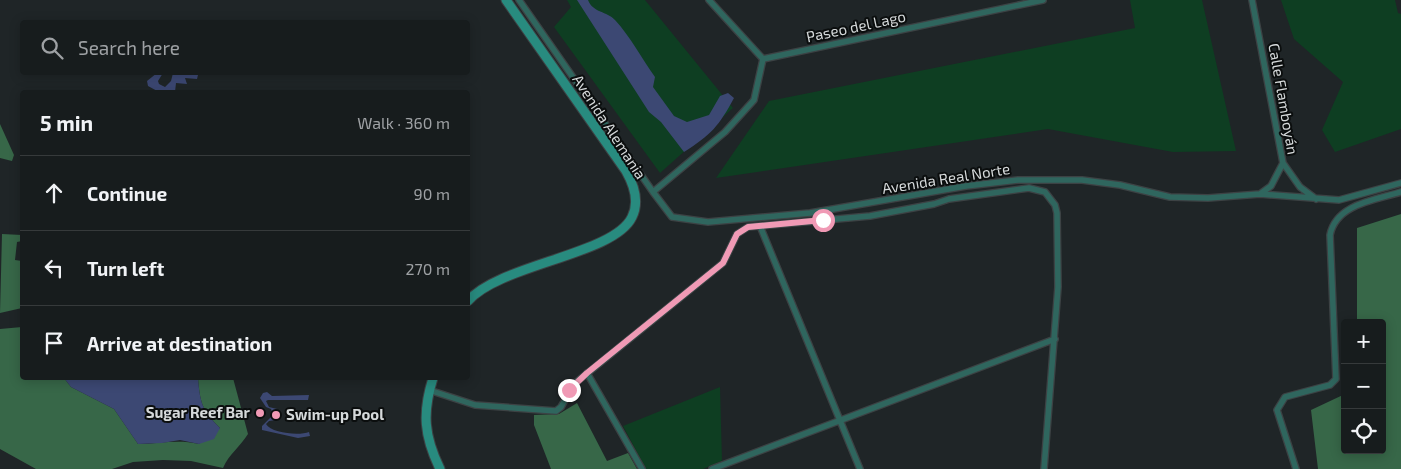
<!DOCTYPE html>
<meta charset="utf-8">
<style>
body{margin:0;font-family:"Exo 2",sans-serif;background:#202526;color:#f1f3f6}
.controls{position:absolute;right:15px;bottom:15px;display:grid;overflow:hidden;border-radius:5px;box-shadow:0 2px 12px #0003}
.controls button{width:45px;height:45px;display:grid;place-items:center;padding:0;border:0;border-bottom:1px solid #363a3b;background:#171c1d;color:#f1f3f6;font:25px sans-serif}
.stop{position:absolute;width:15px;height:15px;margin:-11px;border:4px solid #f09ab5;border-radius:50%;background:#fff}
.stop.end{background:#f09ab5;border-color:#fff;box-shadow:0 1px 5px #0008}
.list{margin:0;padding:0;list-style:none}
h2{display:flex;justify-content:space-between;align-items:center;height:65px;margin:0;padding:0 20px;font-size:21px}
h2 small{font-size:16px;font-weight:400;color:#9ea1a4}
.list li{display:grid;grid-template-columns:32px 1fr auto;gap:15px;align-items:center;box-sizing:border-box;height:75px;padding:0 20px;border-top:1px solid #363a3b}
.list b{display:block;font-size:19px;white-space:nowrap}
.list em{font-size:16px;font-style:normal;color:#9ea1a4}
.icon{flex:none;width:28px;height:28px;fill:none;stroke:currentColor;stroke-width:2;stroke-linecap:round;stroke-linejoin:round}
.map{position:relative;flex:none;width:1401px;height:469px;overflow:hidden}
.search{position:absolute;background:#171c1d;box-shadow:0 2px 12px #0003;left:20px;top:20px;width:450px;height:55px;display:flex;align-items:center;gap:12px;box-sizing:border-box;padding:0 18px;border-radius:5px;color:#9ea1a4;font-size:19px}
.panel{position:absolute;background:#171c1d;box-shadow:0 2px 12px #0003;left:20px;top:90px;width:450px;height:290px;border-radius:5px}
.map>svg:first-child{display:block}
.green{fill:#0e3e22}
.forest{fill:#376748}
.water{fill:#3c4873}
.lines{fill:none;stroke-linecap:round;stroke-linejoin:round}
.street-casing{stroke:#3c4244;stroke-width:8}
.secondary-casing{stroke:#3c4244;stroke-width:11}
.street{stroke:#2f665e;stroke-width:5.5}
.secondary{stroke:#288b7f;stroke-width:9}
.route{stroke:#f09ab5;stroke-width:6}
.poi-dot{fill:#f09ab5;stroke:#0b0e0e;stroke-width:2}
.labels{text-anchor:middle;stroke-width:4;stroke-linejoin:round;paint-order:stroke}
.street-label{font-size:15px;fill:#d5d9da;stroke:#0b0e0e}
.poi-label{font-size:15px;font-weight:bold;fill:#d5d9da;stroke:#0b0e0e;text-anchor:end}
</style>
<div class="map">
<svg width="1401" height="469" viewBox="0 0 1401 469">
<rect width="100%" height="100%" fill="#1f2527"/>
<path class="green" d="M567 0H645L733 108 660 173 554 27 571 7Z
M1130 0H1202L1236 151 1173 152 1048 129 716 178 769 101 1135 28Z
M1281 0H1395L1398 13 1401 14V129L1335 152 1322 130 1343 82 1294 39Z
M720 387 722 461 703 469H646L623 426Z"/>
<path class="forest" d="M0 124 14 155 12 161 0 158Z
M1401 214V469H1318L1311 410 1345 394V450H1382V323H1357V228Z
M2 234 22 235V241L17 242 15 260 22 261V308L0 313Z
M22 327V378H64L71 387 114 409 138 444C160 444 177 439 199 444L220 428C202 410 200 403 198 378H233L248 434C240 447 229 454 223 468L191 461 163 460 133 462 112 469H36L0 449V329Z
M577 403 607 461 628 453 637 469H551L534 425V415L559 414Z"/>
<path class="water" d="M577 0H588C593 13 607 11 615 20 630 36 642 59 655 77L653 87 674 116 687 122 709 115 720 96 728 93 734 98C719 126 711 135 684 152L661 122 649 112Z
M157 73H163L158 81 159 84 165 87 171 81 173 73 198 75 197 79 185 78 187 84 176 83 175 92H159L148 86 147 81Z
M64 378H198C200 403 202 410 220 428L214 439 199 444 180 440 162 443 138 444 114 409 71 387Z
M267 392 272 396 309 395 308 400H268L266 401 269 407 277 409 279 415 275 420 269 421 266 424C271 433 299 436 309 432L310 436 298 438 262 430V426L273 415 271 409 266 407 260 398 263 393Z"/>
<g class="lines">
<defs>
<path id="street" d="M519 0 653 192 672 217 708 222 810 213 966 186 1018 180H1082L1120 185 1170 197 1208 198 1260 194 1339 200 1401 183
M709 0 763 59
M1252 0 1283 163 1271 186 1260 194
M763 59 1043 0
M1283 163 1300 187 1316 199
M653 192 725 132 754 100 763 59
M760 226 860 469
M587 373 642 469
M429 390 475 405 556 411 561 407 574 384 723 263 737 234 748 227 870 216 934 204 949 199 1029 188 1045 192 1055 205 1057 213 1058 287 1044 469
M712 469 1055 339
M1296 469 1277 410 1285 397 1330 385 1336 379 1330 235C1336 204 1375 200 1401 192"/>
<path id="secondary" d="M468 301C500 264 614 255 632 217 640 201 634 185 626 171L506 0
M433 378C422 413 424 436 440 469"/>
</defs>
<use href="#street" class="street-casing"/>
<use href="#secondary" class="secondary-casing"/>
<use href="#street" class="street"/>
<use href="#secondary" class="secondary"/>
</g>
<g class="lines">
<path class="route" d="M569 390 587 373 723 263 737 234 748 227 823 220"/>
</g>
<g class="poi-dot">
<circle cx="260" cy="413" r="5"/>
<circle cx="276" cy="415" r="5"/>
</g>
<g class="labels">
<g class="street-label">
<text transform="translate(856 27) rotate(-12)" y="5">Paseo del Lago</text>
<text transform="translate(1283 99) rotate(80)" y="5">Calle Flamboyán</text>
<text transform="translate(609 127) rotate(57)" y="5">Avenida Alemania</text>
<text transform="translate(946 179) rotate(-9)" y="5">Avenida Real Norte</text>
</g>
<g class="poi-label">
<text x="250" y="418">Sugar Reef Bar</text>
<text x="286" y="420" text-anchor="start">Swim-up Pool</text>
</g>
</g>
</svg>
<div class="controls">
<button>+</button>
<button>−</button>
<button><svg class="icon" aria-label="locate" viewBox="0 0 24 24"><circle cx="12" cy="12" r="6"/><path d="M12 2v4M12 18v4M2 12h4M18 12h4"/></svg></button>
</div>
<div class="stop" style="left:823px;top:220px"></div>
<div class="stop end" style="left:569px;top:390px"></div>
<div class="search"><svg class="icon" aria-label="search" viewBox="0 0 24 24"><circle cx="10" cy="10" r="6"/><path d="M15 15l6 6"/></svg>Search here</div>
<section class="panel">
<h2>5 min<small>Walk · 360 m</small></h2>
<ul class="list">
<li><svg class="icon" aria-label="ahead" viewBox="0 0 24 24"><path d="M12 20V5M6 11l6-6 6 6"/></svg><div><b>Continue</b></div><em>90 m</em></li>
<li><svg class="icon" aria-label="left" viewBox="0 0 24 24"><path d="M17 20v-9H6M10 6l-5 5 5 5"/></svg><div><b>Turn left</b></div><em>270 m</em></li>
<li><svg class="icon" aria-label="arrive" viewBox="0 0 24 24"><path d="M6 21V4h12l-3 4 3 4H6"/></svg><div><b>Arrive at destination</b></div></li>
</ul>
</section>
</div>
